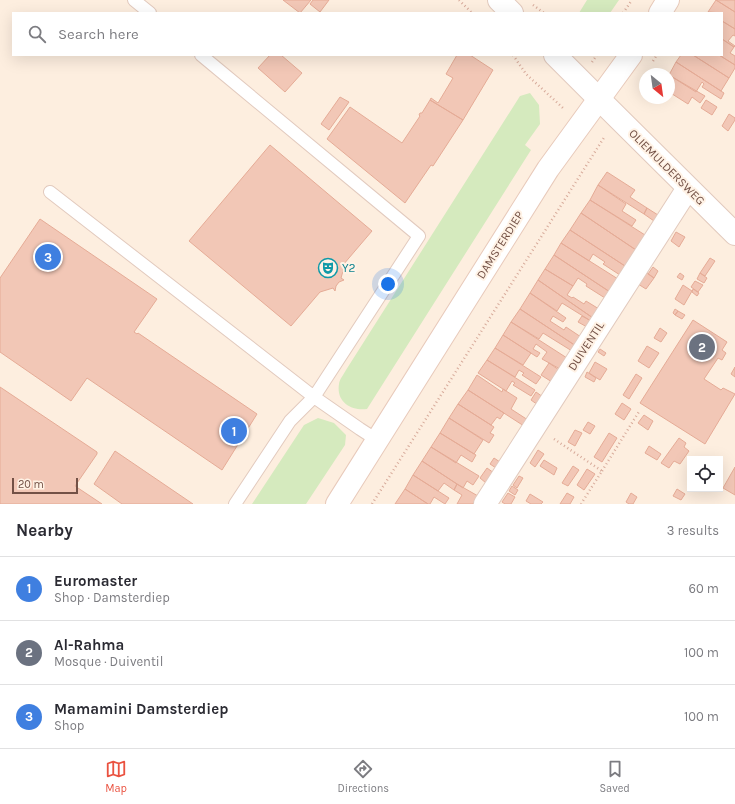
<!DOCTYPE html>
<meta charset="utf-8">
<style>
body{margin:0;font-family:Karla,sans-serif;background:#f2f2f3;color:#2b2b33}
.controls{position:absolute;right:12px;bottom:12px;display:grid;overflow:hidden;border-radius:0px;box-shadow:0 4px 16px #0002}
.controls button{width:36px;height:36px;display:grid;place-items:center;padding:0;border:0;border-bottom:1px solid #e1e1e2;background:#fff;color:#2b2b33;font:20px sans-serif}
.compass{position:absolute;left:639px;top:68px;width:36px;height:36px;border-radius:50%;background:#fff;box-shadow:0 4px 16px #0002;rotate:151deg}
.scale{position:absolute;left:12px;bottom:10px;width:66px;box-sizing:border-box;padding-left:4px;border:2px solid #735146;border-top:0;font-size:11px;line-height:14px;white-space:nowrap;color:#735146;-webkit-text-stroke:3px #fff2e5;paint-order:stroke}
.you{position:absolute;left:388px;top:284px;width:14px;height:14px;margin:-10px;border:3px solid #fff;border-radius:50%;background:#1a73e8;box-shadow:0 0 0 6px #1a73e833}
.badge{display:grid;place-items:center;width:26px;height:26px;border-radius:50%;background:#ea5240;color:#fff;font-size:13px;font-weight:700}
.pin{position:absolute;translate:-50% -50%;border:2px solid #fff;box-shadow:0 1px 4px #0006}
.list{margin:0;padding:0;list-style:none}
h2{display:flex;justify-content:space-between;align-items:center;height:52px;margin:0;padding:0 16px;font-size:17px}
h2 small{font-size:13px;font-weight:400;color:#7c7c81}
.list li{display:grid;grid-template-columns:26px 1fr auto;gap:12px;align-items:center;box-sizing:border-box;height:64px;padding:0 16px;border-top:1px solid #e1e1e2}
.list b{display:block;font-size:15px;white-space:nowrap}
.list p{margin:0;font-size:13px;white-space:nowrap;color:#7c7c81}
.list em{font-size:13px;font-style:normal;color:#7c7c81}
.icon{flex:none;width:22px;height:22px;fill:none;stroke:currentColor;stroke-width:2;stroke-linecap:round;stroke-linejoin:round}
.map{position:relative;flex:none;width:735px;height:504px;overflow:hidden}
.search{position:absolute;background:#fff;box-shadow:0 4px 16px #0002;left:12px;right:12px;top:12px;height:44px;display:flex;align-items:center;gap:10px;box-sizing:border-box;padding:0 14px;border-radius:0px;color:#7c7c81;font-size:15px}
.sheet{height:244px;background:#fff}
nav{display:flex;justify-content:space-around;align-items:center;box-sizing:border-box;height:56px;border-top:1px solid #e1e1e2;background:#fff;font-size:11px;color:#7c7c81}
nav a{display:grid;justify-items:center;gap:2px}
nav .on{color:#ea5240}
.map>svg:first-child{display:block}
.green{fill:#d5eabe}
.building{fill:#f2c7b6;stroke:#e5ab96}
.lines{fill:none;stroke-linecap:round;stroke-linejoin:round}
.service-casing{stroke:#e2cabe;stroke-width:14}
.minor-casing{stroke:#e2cabe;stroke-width:24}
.tertiary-casing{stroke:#e2cabe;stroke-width:24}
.secondary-casing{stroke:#e8cabb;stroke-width:24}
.path{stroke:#d7aa9a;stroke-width:2.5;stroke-dasharray:1 3;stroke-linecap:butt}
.service{stroke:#fff;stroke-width:12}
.minor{stroke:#fff;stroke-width:22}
.tertiary{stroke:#fff;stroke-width:22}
.secondary{stroke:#fff;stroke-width:22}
.labels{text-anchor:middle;stroke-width:4;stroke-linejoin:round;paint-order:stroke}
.street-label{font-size:12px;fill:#735146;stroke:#fff2e5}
.culture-label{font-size:12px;fill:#0d838f;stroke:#fff2e5;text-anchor:start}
</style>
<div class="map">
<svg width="735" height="504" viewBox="0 0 735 504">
<rect width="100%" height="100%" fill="#fdeedf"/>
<path class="green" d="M587 0H619L610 13H579Z
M530 93 539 105 540 124 525 145 531 150 367 409C351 411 336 402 339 384 339 380 344 374 346 370L520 96Z
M318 418 334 423 346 435 345 445 306 504H252L304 425Z"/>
<path class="building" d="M283 0H311L300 13Z
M313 0H329L320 12 310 4Z
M716 0 735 12V29L722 21V13L708 12Z
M716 0H735V12Z
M722 21 735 29V36L733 35 728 41 735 46 734 47 722 39Z
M722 39 734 47 730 53 735 56V65L719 55H722Z
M270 55H281L302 73 285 92 258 68Z
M457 55H470L493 70 463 120 430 100 431 98 438 103 453 78 446 74Z
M681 55H693L729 78 721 91 676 62Z
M693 55H719L735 65V68L729 78Z
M676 62 724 93 721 99 702 87 704 84 702 82 696 92 669 75Z
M669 75 705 96 700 103 692 97 688 104 669 92Z
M340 97 349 102 329 130 321 124Z
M430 100 463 120 433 166 431 165 405 203 327 139 350 107 402 143 420 116 419 115 420 113H422Z
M706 100 717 107 712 115 701 108Z
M729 114 735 118V120L728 131 722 126Z
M270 145 372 231 343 265V271L341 278 344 280 339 282 336 286 335 291 333 288 320 292 291 326 189 241Z
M607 172 635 190 630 197 647 208 644 214 598 185Z
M598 185 626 204 622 211 636 220 632 226 590 200Z
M590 200 645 235 636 250 581 213Z
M647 208 658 215 654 221 644 214Z
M581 213 636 250 625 266 570 230Z
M40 219 157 299 134 332 137 334 138 333 257 414 222 470 87 378 71 401 0 352V278Z
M570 230 625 266 620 275 603 264 605 262 593 254 589 261 561 243Z
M676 232 685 237 679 247 671 241Z
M561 243 618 279 610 292 554 255Z
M554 255 610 292 605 298 586 286 587 284 578 278 573 286 545 269Z
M710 258 715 261 705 276 700 273Z
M653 267 658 271 654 278 648 274Z
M545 269 573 286 567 295 572 298 573 297 584 304 586 301 599 309 593 318 538 280Z
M646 272 654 278 646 289 638 284Z
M680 273 684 276 682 280 677 277Z
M700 273 707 278 704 283 697 279Z
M538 280 593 318 591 321 562 303 557 311 530 293Z
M695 281 703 285 698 292 691 287Z
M683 285 692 291 684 305 675 299Z
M693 289 699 293 697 296 692 292Z
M530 293 566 318 563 322 553 316 550 321 564 330 566 327 581 337 576 346 520 309Z
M520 309 576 346 572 351 543 333 539 339 511 322Z
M675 309 678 311 675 315 673 313Z
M678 311 685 315 682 319 675 315Z
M582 316 591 321 587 327 578 322Z
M693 320 727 342 722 350 726 353 722 360 718 358 704 379 721 390 723 388 735 394 705 444 640 403Z
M511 322 567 358 560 369 542 359 547 352 536 344 533 349 540 353 537 357 503 335Z
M660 328 667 333 661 342 654 338Z
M503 335 531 353 523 365 495 348Z
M647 346 659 353 649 368 638 361Z
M495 348 541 377 536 384 522 375 524 373 519 370 515 377 487 360Z
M600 349 606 353 604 356 598 352Z
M487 360 535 390 531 396 513 385 515 383 512 381 506 391 478 373Z
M595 362 607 369 600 380 589 373Z
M549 363 559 370 552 382 541 375Z
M735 367V377L731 374Z
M587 372 596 378 594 382 585 377Z
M636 374 642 378 629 399 623 395Z
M477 375 502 392 503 389 517 398 511 409 528 420 524 426 468 390Z
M0 387 97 452V454L75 486 102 504H0Z
M468 390 504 413 500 419 497 417 491 425 458 404Z
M536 392 543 397 538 405 531 400Z
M622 403 631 409 624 420 615 414Z
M458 404 494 427 490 433 494 435 489 443 449 418Z
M644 415 653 421 648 430 638 423Z
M449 418 483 440 474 454 440 433Z
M588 422 595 426 590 434 583 430Z
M575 430 582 433 575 446 568 442Z
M440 433 476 455 472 462 461 455 456 463 431 447Z
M609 433 617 438 602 462 594 457Z
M679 438 686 443 684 447 689 451 680 464 674 461 669 468 661 463Z
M649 446 661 454 657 460 645 453Z
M431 447 479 476 473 485 467 481 463 488 422 461Z
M538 450 544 454 535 467 530 463Z
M115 451 193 504H122L94 484Z
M494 458 500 462 496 468 490 464Z
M544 460 557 468 554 475 540 466Z
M422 461 457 484 454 490 444 483 438 491 413 475Z
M573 466 579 470 568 486 562 483Z
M735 467V495L723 488Z
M487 468 494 473 486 483 480 478Z
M587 469 595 474 584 490 577 485Z
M413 475 449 498 445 504 434 497 430 504H428L405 489Z
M519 476 523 478 517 488 513 485Z
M457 484 478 496 473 504H457L462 495 454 490Z
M512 486 518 490 515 495 509 491Z
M405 489 428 504H395Z
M677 489 685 494 681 500 673 496Z
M508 493 515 497 511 504H505L502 502Z
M567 493 574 497 570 504H560Z
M631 493 637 497 633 504H629L626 502Z
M530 494 543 502 541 504H531L526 501Z"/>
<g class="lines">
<defs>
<path id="service" d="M134 0 150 13
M201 55 419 236 314 397 290 421 235 504
M50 192 314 397 360 429 377 440"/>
<path id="minor" d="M599 99 735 234
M485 504 688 188"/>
<path id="tertiary" d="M499 0 512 13
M555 55 599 99"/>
<path id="secondary" d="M660 13 668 0
M337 504 548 169 631 55"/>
</defs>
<use href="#service" class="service-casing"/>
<use href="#minor" class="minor-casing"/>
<use href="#tertiary" class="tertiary-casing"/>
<use href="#secondary" class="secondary-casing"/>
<path class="path" d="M459 0 472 13
M533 5 544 13
M623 13 632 0
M513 55 526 74 563 108
M653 61 657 55
M592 62 597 55
M554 439 602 471 581 504
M602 471 640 410
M372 504 605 136"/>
<use href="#service" class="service"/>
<use href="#minor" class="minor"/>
<use href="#tertiary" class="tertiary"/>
<use href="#secondary" class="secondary"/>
</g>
<defs>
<symbol id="theatre-ring" viewBox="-11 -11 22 22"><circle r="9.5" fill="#fff2e5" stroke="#0f9aa8" stroke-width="1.5"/><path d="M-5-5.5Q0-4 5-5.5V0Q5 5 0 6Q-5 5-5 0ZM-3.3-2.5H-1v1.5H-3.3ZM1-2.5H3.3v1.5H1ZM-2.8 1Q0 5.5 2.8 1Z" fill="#0f9aa8"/></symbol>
</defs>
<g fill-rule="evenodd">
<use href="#theatre-ring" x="317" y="257" width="22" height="22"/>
</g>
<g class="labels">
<g class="street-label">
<text transform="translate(667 167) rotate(45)" y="4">OLIEMULDERSWEG</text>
<text transform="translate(500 245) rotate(-58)" y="4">DAMSTERDIEP</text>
<text transform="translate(586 346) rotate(-57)" y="4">DUIVENTIL</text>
</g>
<g class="culture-label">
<text x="342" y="272">Y2</text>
</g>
</g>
</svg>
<div class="controls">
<button><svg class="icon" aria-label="locate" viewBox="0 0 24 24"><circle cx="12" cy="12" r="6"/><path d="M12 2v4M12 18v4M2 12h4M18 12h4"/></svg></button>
</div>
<svg class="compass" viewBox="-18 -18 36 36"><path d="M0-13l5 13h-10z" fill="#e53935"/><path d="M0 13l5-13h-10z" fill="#7c7c81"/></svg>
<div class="scale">20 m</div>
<div class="you"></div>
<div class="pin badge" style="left:234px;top:431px;background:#3f7fe0">1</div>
<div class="pin badge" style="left:702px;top:347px;background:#6b7280">2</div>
<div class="pin badge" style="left:48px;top:257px;background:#3f7fe0">3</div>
<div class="search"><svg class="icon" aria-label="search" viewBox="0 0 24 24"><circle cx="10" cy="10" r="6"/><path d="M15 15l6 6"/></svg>Search here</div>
</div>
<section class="sheet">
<h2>Nearby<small>3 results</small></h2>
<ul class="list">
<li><span class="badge" style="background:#3f7fe0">1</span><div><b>Euromaster</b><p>Shop · Damsterdiep</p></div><em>60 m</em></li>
<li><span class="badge" style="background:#6b7280">2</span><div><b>Al-Rahma</b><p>Mosque · Duiventil</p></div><em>100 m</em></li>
<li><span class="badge" style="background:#3f7fe0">3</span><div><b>Mamamini Damsterdiep</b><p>Shop</p></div><em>100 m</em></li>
</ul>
</section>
<nav>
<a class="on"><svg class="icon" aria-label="map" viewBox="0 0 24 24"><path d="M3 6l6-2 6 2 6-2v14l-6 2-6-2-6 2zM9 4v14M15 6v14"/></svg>Map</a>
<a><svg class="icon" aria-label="directions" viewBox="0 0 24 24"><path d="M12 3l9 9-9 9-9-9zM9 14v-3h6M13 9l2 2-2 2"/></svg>Directions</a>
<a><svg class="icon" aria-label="saved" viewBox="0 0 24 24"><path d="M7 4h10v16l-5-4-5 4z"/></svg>Saved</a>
</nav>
